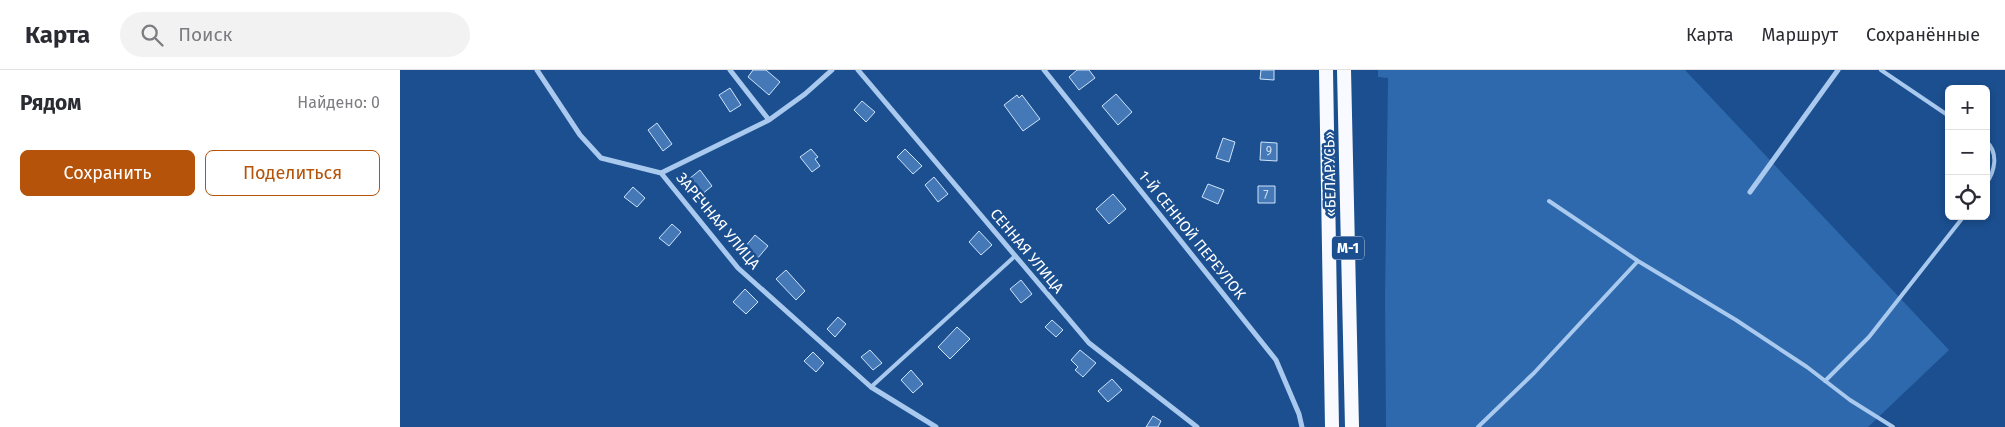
<!DOCTYPE html>
<html lang="ru">
<meta charset="utf-8">
<style>
body{margin:0;font-family:"Fira Sans",sans-serif;background:#f2f2f3;color:#2b2b33}
.controls{position:absolute;right:15px;top:15px;display:grid;overflow:hidden;border-radius:8px;box-shadow:0 2px 8px #0003}
.controls button{width:45px;height:45px;display:grid;place-items:center;padding:0;border:0;border-bottom:1px solid #e1e1e2;background:#fff;color:#2b2b33;font:25px sans-serif}
.list{margin:0;padding:0;list-style:none}
h2{display:flex;justify-content:space-between;align-items:center;height:65px;margin:0;padding:0 20px;font-size:21px}
h2 small{font-size:16px;font-weight:400;color:#7c7c81}
.actions{display:flex;gap:10px;padding:15px 20px}
.actions a{flex:1;padding:11px 0;border:1px solid #b45309;border-radius:8px;text-align:center;font-size:18px;color:#b45309}
.actions .main{background:#b45309;color:#fff}
.icon{flex:none;width:28px;height:28px;fill:none;stroke:currentColor;stroke-width:2;stroke-linecap:round;stroke-linejoin:round}
.map{position:relative;flex:none;width:1605px;height:357px;overflow:hidden}
header{display:flex;align-items:center;gap:30px;box-sizing:border-box;height:70px;padding:0 25px;background:#fff;border-bottom:1px solid #e1e1e2}
header strong{font-size:24px}
nav{display:flex;gap:28px;margin-inline-start:auto;font-size:18px}
.search{width:350px;height:45px;background:#f2f2f3;display:flex;align-items:center;gap:12px;box-sizing:border-box;padding:0 18px;border-radius:28px;color:#7c7c81;font-size:19px}
main{display:flex}
aside{flex:1;background:#fff}
.map>svg:first-child{display:block}
.green{fill:#2e69ad}
.building{fill:#4478b7;stroke:#cfe3fa}
.lines{fill:none;stroke-linecap:round;stroke-linejoin:round}
.service{stroke:#a9c9ee;stroke-width:4}
.minor{stroke:#a9c9ee;stroke-width:5}
.trunk{stroke:#f8faff;stroke-width:14}
.labels{text-anchor:middle;stroke-width:5;stroke-linejoin:round;paint-order:stroke}
.number-label{font-size:12px;fill:#d0dded}
.shield{fill:#1b4f8f;stroke:#bbcadd;stroke-width:1}
.shield-label{font-size:14px;font-weight:bold;fill:#fff}
.street-label{font-size:15px;fill:#fff;stroke:#1b4f8f}
</style>
<header>
<strong>Карта</strong>
<div class="search"><svg class="icon" aria-label="search" viewBox="0 0 24 24"><circle cx="10" cy="10" r="6"/><path d="M15 15l6 6"/></svg>Поиск</div>
<nav><a>Карта</a><a>Маршрут</a><a>Сохранённые</a></nav>
</header>
<main>
<aside>
<h2>Рядом<small>Найдено: 0</small></h2>
<ul class="list">
</ul>
<div class="actions"><a class="main">Сохранить</a><a>Поделиться</a></div>
</aside>
<div class="map">
<svg width="1605" height="357" viewBox="0 0 1605 357">
<rect width="100%" height="100%" fill="#1b4f8f"/>
<path class="green" d="M978 0H1285L1549 280 1468 357H986L985 228 988 8 978 7Z"/>
<path class="building" d="M353 0H366L380 12 369 25 348 7Z
M677 0H689L695 8 679 20 669 7Z
M861 0H874V10L860 9Z
M330 18 341 35 330 42 319 25Z
M716 24 732 42 718 55 702 36Z
M617 25 619 28 622 25 640 49 623 61 604 35Z
M462 31 475 42 466 52 454 40Z
M257 53 272 74 263 81 248 60Z
M823 68 835 72 829 92 816 88Z
M861 72 877 73V91L860 90Z
M411 79 418 87 415 89 420 96 412 102 400 87Z
M505 79 522 96 513 104 497 87Z
M300 100 312 116 301 125 289 109Z
M534 107 548 124 538 132 525 115Z
M808 114 824 120 818 134 802 127Z
M858 116H875V133H858Z
M233 117 245 128 237 137 224 127Z
M713 124 726 139 709 154 696 139Z
M272 154 281 162 269 176 259 168Z
M579 161 592 175 581 185 569 172Z
M355 165 368 176 357 189 344 178Z
M386 200 405 221 396 230 376 209Z
M621 210 632 224 621 233 610 219Z
M345 219 358 232 346 244 333 232Z
M438 247 446 254 435 267 427 259Z
M652 250 663 260 656 267 645 257Z
M557 257 570 269 550 289 538 277Z
M470 280 482 293 473 300 461 287Z
M680 280 696 293 683 307 675 300 678 297 671 290Z
M413 282 424 293 416 302 404 291Z
M511 300 523 314 513 323 501 310Z
M712 309 722 320 708 332 698 321Z
M753 346 761 351 758 357H746Z"/>
<g class="lines">
<path class="service" d="M1481 0 1549 46
M1586 71C1599 83 1595 101 1586 114
M1149 131 1238 191 1336 250 1407 297 1450 330 1493 357
M1425 311 1469 267 1564 146
M471 317 614 187
M1078 357 1134 303 1238 191"/>
<path class="minor" d="M137 0 180 65 201 88 261 103 338 198 471 317 536 357
M330 0 369 50
M458 0 689 273 797 357
M644 0 876 290 899 344 902 357
M261 103 369 50 405 24 432 0
M1350 122 1438 0"/>
<path class="trunk" d="M926 0 932 357
M944 0 952 357"/>
</g>
<g class="labels">
<g class="number-label">
<text x="869" y="85">9</text>
<text x="866" y="129">7</text>
</g>
<rect class="shield" x="932" y="166.5" width="32" height="23" rx="4"/>
<g class="shield-label">
<text x="948" y="183">М-1</text>
</g>
<g class="street-label">
<text transform="translate(930 104) rotate(-91)" y="5">«БЕЛАРУСЬ»</text>
<text transform="translate(318 151) rotate(50)" y="5">ЗАРЕЧНАЯ УЛИЦА</text>
<text transform="translate(792 165) rotate(51)" y="5">1-Й СЕННОЙ ПЕРЕУЛОК</text>
<text transform="translate(627 181) rotate(50)" y="5">СЕННАЯ УЛИЦА</text>
</g>
</g>
</svg>
<div class="controls">
<button>+</button>
<button>−</button>
<button><svg class="icon" aria-label="locate" viewBox="0 0 24 24"><circle cx="12" cy="12" r="6"/><path d="M12 2v4M12 18v4M2 12h4M18 12h4"/></svg></button>
</div>
</div>
</main>
